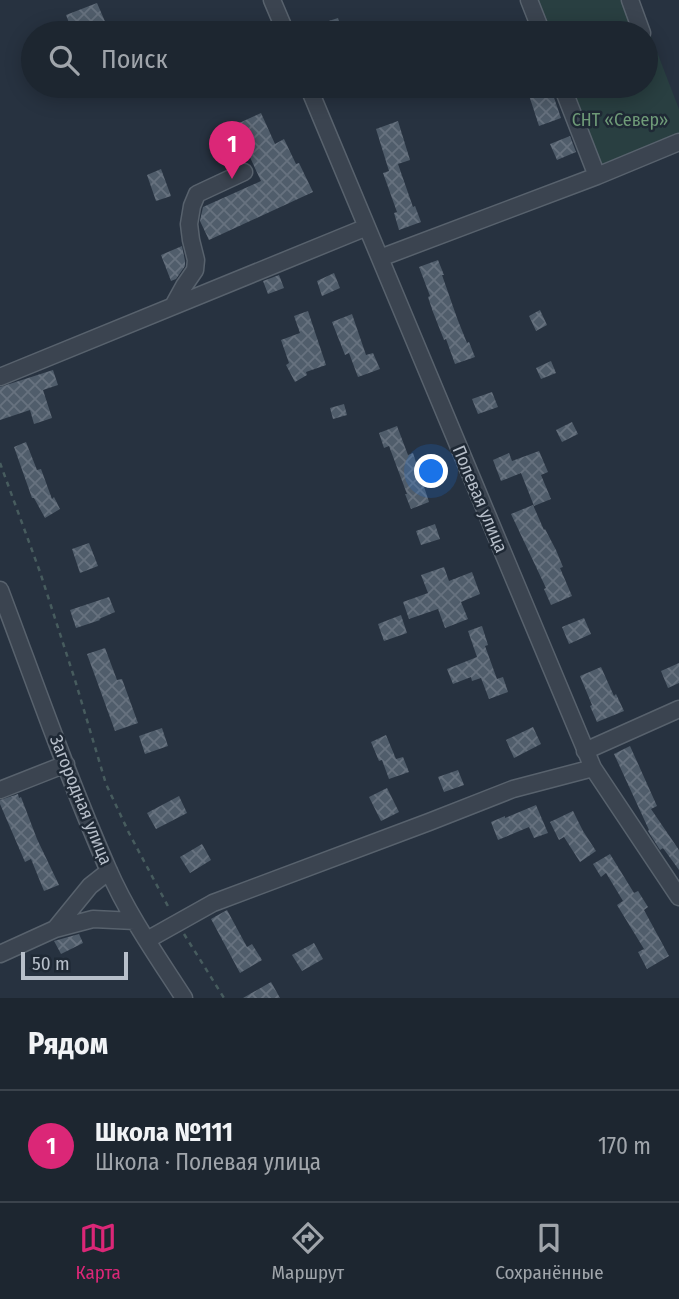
<!DOCTYPE html>
<html lang="ru">
<meta charset="utf-8">
<style>
body{margin:0;font-family:"Fira Sans Condensed",sans-serif;background:#2a323c;color:#f1f3f6}
.scale{position:absolute;left:21px;bottom:18px;width:107px;box-sizing:border-box;padding-left:7px;border:4px solid #b7bfca;border-top:0;font-size:19px;line-height:24px;white-space:nowrap;color:#b7bfca;-webkit-text-stroke:5px #1f2935;paint-order:stroke}
.you{position:absolute;left:432px;top:472px;width:24px;height:24px;margin:-18px;border:5px solid #fff;border-radius:50%;background:#1a73e8;box-shadow:0 0 0 10px #1a73e833}
.badge{display:grid;place-items:center;width:46px;height:46px;border-radius:50%;background:#db2777;color:#fff;font-size:23px;font-weight:700}
.pin{position:absolute;translate:-50% -58px;filter:drop-shadow(0 2px 4px #0008)}
.pin::after{content:'';position:absolute;top:37px;width:24px;height:21px;background:inherit;clip-path:polygon(0 0,100% 0,50% 100%)}
.list{margin:0;padding:0;list-style:none}
h2{display:flex;justify-content:space-between;align-items:center;height:91px;margin:0;padding:0 28px;font-size:30px}
h2 small{font-size:23px;font-weight:400;color:#a0a5ab}
.list li{display:grid;grid-template-columns:46px 1fr auto;gap:21px;align-items:center;box-sizing:border-box;height:112px;padding:0 28px;border-top:2px solid #3b434c}
.list b{display:block;font-size:26px;white-space:nowrap}
.list p{margin:0;font-size:23px;white-space:nowrap;color:#a0a5ab}
.list em{font-size:23px;font-style:normal;color:#a0a5ab}
.icon{flex:none;width:38px;height:38px;fill:none;stroke:currentColor;stroke-width:2;stroke-linecap:round;stroke-linejoin:round}
.map{position:relative;flex:none;width:679px;height:998px;overflow:hidden}
.search{position:absolute;background:#1d2630;box-shadow:0 4px 18px #0003;left:21px;right:21px;top:21px;height:77px;display:flex;align-items:center;gap:18px;box-sizing:border-box;padding:0 24px;border-radius:38px;color:#a0a5ab;font-size:26px}
.sheet{height:203px;background:#1d2630}
nav{display:flex;justify-content:space-around;align-items:center;box-sizing:border-box;height:98px;border-top:2px solid #3b434c;background:#1d2630;font-size:19px;color:#a0a5ab}
nav a{display:grid;justify-items:center;gap:4px}
nav .on{color:#db2777}
.map>svg:first-child{display:block}
.garden{fill:#293f41}
.building{fill:url(#building-cross-hatch)}
.lines{fill:none;stroke-linecap:round;stroke-linejoin:round}
.minor-casing{stroke:#58626d;stroke-width:19}
.path{stroke:#475c5e;stroke-width:2.5;stroke-dasharray:5 5;stroke-linecap:butt}
.minor{stroke:#3b4450;stroke-width:16}
.labels{text-anchor:middle;stroke-width:5;stroke-linejoin:round;paint-order:stroke}
.park-label{font-size:18px;fill:#6f9b78;stroke:#1f2935}
.street-label{font-size:18px;fill:#b7bfca;stroke:#1f2935}
</style>
<div class="map">
<svg width="679" height="998" viewBox="0 0 679 998">
<defs>
<pattern id="building-cross-hatch" width="8" height="8" patternUnits="userSpaceOnUse" patternTransform="scale(1.75)"><rect width="8" height="8" fill="#505d6b"/><path d="M0 0l8 8M0 8l8-8" fill="none" stroke="#67727f"/></pattern>
</defs>
<rect width="100%" height="100%" fill="#273240"/>
<path class="garden" d="M537 0H637L679 109V134L600 166 570 86H646V33H550Z"/>
<path class="building" d="M97 3 107 26 90 33H73L66 15Z
M338 18 343 33H299L298 31Z
M526 86H550L561 118 539 126Z
M261 113 275 144 284 139 296 164 299 163 313 192 209 240 200 221 203 207 261 181 235 125Z
M398 121 410 160 398 164 413 207 415 206 421 222 399 230 394 213 397 212 383 173 389 171 376 129Z
M570 136 576 152 557 160 550 144Z
M161 169 171 196 156 201 147 175Z
M182 246 185 261V266L176 279 171 281 161 255Z
M438 260 444 275H442L457 318 467 343 469 342 475 357 455 364 446 339 444 340 433 312 428 297 430 296 419 267Z
M334 273 340 288 322 296 317 281Z
M279 275 284 288 268 294 263 281Z
M540 310 547 325 536 331 529 316Z
M308 311 326 365 306 372 307 375 295 382 286 365 289 363 281 340 300 333 294 316Z
M352 314 366 355 373 353 380 369 358 377 349 353 345 355 332 322Z
M551 361 556 373 541 379 536 368Z
M53 370 58 385 43 390 52 418 34 424 30 410 0 420V387Z
M492 392 498 407 478 414 472 399Z
M344 404 347 415 333 419 330 408Z
M572 422 578 434 562 442 556 430Z
M397 426 408 455 413 453 429 502 411 509 405 494H407L389 446 384 448 379 433Z
M26 442 37 470 41 469 52 499 54 497 60 509 45 518 34 498H32L14 447Z
M539 451 548 472 541 475 551 499 534 506 521 473 501 481 493 460 509 453 512 461Z
M533 505 544 530 545 529 556 550 563 567 560 568 572 596 551 605 544 589 546 588 511 514Z
M435 524 440 539 421 545 416 531Z
M89 543 98 566 80 573 72 549Z
M444 567 449 581 472 572 480 594 461 602 468 619 445 628 438 609 409 619 403 602 428 593 421 575Z
M109 597 115 612 99 619 100 620 76 628 70 610Z
M401 615 407 633 384 641 378 624Z
M584 618 591 634 569 644 562 627Z
M482 626 488 645 485 646 497 679 503 677 508 692 489 699 481 678 472 681 471 677 453 684 447 669 477 657 468 631Z
M105 648 117 680 122 679 138 723 115 731 87 654Z
M679 663V683L668 688 661 671Z
M601 667 614 696 616 694 624 711 597 722 590 706 592 705 580 676Z
M533 727 541 744 514 758 506 740Z
M162 728 168 746 145 754 139 736Z
M386 735 396 759 403 757 409 772 389 779 382 760 379 761 371 742Z
M630 746 657 806 651 809 679 850V870L663 848 660 850 648 831 649 830 614 754Z
M458 770 464 785 444 792 438 777Z
M387 788 399 812 381 821 369 797Z
M18 794 19 798 21 797 37 839 59 885 44 891 31 859 25 862 0 804V800Z
M179 796 187 813 156 829 147 813Z
M536 805 548 833 534 838 529 827 498 840 491 822 505 816V818Z
M573 811 583 831 596 851 580 862 564 837 559 840 550 822Z
M202 844 211 860 190 873 180 857Z
M610 854 634 893 638 891 648 907 644 910 669 956 647 969 638 952 644 949 617 905 623 901 606 873 601 877 593 864Z
M227 910 247 947 252 944 262 960 240 973 211 919Z
M79 934 83 943 61 954 54 941Z
M314 943 323 959 302 971 292 955Z
M271 982 280 998H243Z"/>
<g class="lines">
<defs>
<path id="minor" d="M272 0 286 33
M529 0 542 33
M630 0 642 33
M308 86 593 768 679 897
M562 86 597 176
M380 258 597 176 679 142
M173 306 184 286 195 270 196 260 191 240 189 224 192 206 197 194 244 172
M0 377 367 227
M0 590C35 683 68 778 108 869 128 915 157 956 184 998
M585 751 679 709
M0 790 66 764
M55 929 90 886 109 871
M147 940 213 903 429 822 513 789 593 768
M0 954 55 929 93 919 135 921"/>
</defs>
<use href="#minor" class="minor-casing"/>
<path class="path" d="M0 463 40 572 75 680 106 784 129 833 170 910
M184 934 224 998"/>
<use href="#minor" class="minor"/>
</g>
<g class="labels">
<g class="park-label">
<text x="620" y="126">СНТ «Север»</text>
</g>
<g class="street-label">
<text transform="translate(480 499) rotate(67)" y="6">Полевая улица</text>
<text transform="translate(81 800) rotate(68)" y="6">Загородная улица</text>
</g>
</g>
</svg>
<div class="scale">50 m</div>
<div class="you"></div>
<div class="pin badge" style="left:232px;top:179px">1</div>
<div class="search"><svg class="icon" aria-label="search" viewBox="0 0 24 24"><circle cx="10" cy="10" r="6"/><path d="M15 15l6 6"/></svg>Поиск</div>
</div>
<section class="sheet">
<h2>Рядом<small></small></h2>
<ul class="list">
<li><span class="badge">1</span><div><b>Школа №111</b><p>Школа · Полевая улица</p></div><em>170 m</em></li>
</ul>
</section>
<nav>
<a class="on"><svg class="icon" aria-label="map" viewBox="0 0 24 24"><path d="M3 6l6-2 6 2 6-2v14l-6 2-6-2-6 2zM9 4v14M15 6v14"/></svg>Карта</a>
<a><svg class="icon" aria-label="directions" viewBox="0 0 24 24"><path d="M12 3l9 9-9 9-9-9zM9 14v-3h6M13 9l2 2-2 2"/></svg>Маршрут</a>
<a><svg class="icon" aria-label="saved" viewBox="0 0 24 24"><path d="M7 4h10v16l-5-4-5 4z"/></svg>Сохранённые</a>
</nav>
